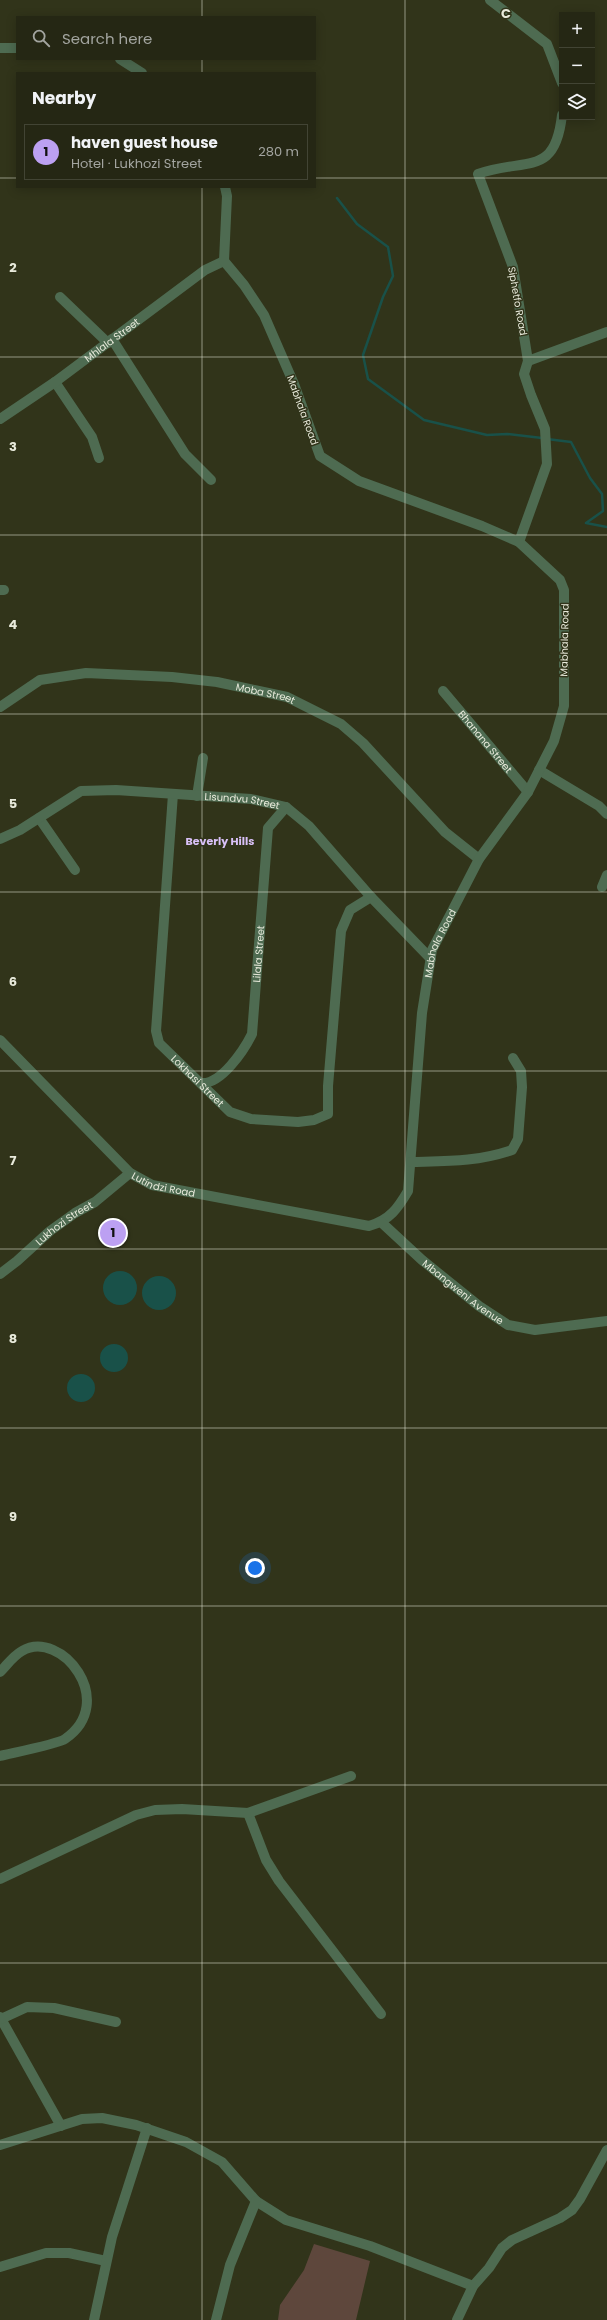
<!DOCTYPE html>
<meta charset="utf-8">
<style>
body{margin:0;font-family:Poppins,sans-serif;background:#313322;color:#f1f3f6}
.controls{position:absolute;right:12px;top:12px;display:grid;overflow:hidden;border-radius:0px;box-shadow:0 2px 10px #0003}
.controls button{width:36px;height:36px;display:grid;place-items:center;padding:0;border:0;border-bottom:1px solid #424434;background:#252714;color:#f1f3f6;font:20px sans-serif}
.you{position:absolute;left:255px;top:1568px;width:14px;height:14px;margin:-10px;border:3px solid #fff;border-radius:50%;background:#1a73e8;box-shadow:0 0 0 6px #1a73e833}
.badge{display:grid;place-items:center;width:26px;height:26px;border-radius:50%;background:#bca0f2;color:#111;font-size:13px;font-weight:700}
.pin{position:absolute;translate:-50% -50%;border:2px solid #fff;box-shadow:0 1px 4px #0006}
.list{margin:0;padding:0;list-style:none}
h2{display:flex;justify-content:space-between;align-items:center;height:52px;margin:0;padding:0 16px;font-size:17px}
h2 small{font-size:13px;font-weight:400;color:#a3a5a0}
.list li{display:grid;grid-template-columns:26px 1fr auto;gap:12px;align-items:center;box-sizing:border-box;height:56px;margin:0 8px 8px;padding:0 8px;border:1px solid #424434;border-radius:0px}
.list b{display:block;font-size:15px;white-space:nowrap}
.list p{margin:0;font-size:13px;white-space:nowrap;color:#a3a5a0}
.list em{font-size:13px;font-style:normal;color:#a3a5a0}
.icon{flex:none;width:22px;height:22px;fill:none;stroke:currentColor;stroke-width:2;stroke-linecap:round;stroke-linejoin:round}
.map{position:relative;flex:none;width:607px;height:2320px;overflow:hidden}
.search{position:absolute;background:#252714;box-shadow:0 2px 10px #0003;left:16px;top:16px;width:300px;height:44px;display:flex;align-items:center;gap:10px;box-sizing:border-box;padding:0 14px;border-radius:0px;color:#a3a5a0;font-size:15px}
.panel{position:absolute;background:#252714;box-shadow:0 2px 10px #0003;left:16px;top:72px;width:300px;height:116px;border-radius:0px}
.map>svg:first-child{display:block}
.green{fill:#5e473c}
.water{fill:#195149}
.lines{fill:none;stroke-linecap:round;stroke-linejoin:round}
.stream{stroke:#195149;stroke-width:2.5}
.minor{stroke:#4e6b51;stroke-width:10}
.grid{fill:none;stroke:#e8eadb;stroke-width:1;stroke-opacity:0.55}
.labels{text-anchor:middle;stroke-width:3;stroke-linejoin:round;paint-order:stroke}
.street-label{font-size:10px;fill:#e8eadb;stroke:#31341a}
.neighbourhood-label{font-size:11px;font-weight:bold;fill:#d9c1f8;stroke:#31341a}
.grid-label{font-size:13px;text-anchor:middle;font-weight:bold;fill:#e8eadb;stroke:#31341a;stroke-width:3;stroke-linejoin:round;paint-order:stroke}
</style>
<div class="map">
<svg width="607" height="2320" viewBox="0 0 607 2320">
<rect width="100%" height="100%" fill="#31341a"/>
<path class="green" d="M314 2244 370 2261 356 2320H278L280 2305 304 2270Z"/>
<path class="water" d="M103 1288a17 17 0 1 1 34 0a17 17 0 1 1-34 0Z
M142 1293a17 17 0 1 1 34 0a17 17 0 1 1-34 0Z
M100 1358a14 14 0 1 1 28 0a14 14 0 1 1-28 0Z
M67 1388a14 14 0 1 1 28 0a14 14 0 1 1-28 0Z"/>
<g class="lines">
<path class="stream" d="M337 198 357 224 388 247 393 276 383 297 363 355 368 379 424 420 487 435 507 434 542 438
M547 439 571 442 590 478 602 494 603 511 586 523 607 527"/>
<g class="minor">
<path d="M490 0 547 44 562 83"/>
<path d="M0 48H17"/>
<path d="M120 59 142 73"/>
<path d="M60 297 108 343"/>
<path d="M112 339 185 454 211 480"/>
<path d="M528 361 607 332"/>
<path d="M55 382 92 437 99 458"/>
<path id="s1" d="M0 419 55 382 205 270 224 261"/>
<path d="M519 542 547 464 545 429 531 395 524 374 528 361 513 267 478 174C526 157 555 178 562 115"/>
<path d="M0 590H4"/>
<path id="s2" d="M443 691 528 792"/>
<path id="s3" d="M0 707 40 680 86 673 172 677 217 682 287 697 341 724 363 743 445 832 479 859"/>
<path d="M539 770 599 806 607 814"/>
<path id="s4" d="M173 794 156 1031 159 1043 230 1112 251 1119 298 1122 314 1120 328 1114V1086L341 931 350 910 371 897"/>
<path d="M197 796 203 758"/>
<path d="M39 818 75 870"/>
<path id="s5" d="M0 839 20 830 81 791 116 790 251 799 286 807 309 826 371 897 431 959"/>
<path d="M602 887 607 875"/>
<path id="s6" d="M0 1040 130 1173 152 1185 369 1226C390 1220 398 1208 408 1191L422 1013 432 950 479 859 528 792 554 741 564 706V590L560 580 519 542 482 526 359 481 320 456 294 384 264 315 244 285 224 261 227 196 225 187"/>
<path id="s7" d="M201 1083C221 1085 244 1050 252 1034L268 828 286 807"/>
<path d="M411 1162C448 1161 476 1162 512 1150L518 1139 522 1087 521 1071 513 1058"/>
<path id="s8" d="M381 1222 422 1260 479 1306 508 1325 535 1330 607 1321"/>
<path id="s9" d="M0 1274 17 1261 50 1231 75 1213 95 1202 130 1173"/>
<path d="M0 1672C7 1665 13 1656 22 1651 61 1628 119 1702 65 1739 58 1744 12 1753 0 1756"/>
<path d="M248 1813 266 1860 279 1881 381 2014"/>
<path d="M0 1879 136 1815 155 1810 182 1809 248 1813 351 1776"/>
<path d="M0 2017 61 2126"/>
<path d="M1 2019 27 2007 54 2008 116 2022"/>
<path d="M0 2145 82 2119 102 2118 136 2125 186 2142 222 2162 256 2201 286 2220 370 2246 473 2286"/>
<path d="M0 2267 46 2253H69L106 2261"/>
<path d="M94 2320 112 2237 147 2128"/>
<path d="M216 2320 230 2265 256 2201"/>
<path d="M457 2320 473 2286 489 2268 502 2248 512 2240 560 2218 572 2210 580 2199 607 2150"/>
</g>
</g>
<path class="grid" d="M202 0V17M405 0V2320M202 59V73M0 178H17M315 178H607M202 187V2320M0 357H607M0 535H607M0 714H607M0 892H607M0 1071H607M0 1249H607M0 1428H607M0 1606H607M0 1785H607M0 1963H607M0 2142H607"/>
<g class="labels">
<g class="street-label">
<text transform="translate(518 301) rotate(80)" y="4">Siphetfo Road</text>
<text dy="4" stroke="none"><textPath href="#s1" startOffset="137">Mhlala Street</textPath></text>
<text transform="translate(303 410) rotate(70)" y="4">Mabhala Road</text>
<text transform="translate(564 640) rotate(-89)" y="4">Mabhala Road</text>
<text dy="4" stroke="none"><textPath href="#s3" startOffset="276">Moba Street</textPath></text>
<text dy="4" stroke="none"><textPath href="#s2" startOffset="66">Bhanana Street</textPath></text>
<text dy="4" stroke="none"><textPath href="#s5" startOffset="256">Lisundvu Street</textPath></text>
<text dy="4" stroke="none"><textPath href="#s6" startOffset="737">Mabhala Road</textPath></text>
<text dy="4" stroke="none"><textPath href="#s7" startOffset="154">Lilala Street</textPath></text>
<text dy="4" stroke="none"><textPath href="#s4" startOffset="304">Lokhasi Street</textPath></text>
<text dy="4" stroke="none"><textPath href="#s6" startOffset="222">Lutindzi Road</textPath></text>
<text dy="4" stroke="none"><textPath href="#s9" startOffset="82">Lukhozi Street</textPath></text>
<text dy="4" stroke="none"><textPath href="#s8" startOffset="108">Mbangweni Avenue</textPath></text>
</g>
<g class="neighbourhood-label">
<text x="220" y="845">Beverly Hills</text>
</g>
</g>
<g class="grid-label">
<text x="506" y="18">C</text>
<text x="13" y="272">2</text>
<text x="13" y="451">3</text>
<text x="13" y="629">4</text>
<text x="13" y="808">5</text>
<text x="13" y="986">6</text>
<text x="13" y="1165">7</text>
<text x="13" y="1343">8</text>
<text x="13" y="1521">9</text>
</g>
</svg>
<div class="controls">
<button>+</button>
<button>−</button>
<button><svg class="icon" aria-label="layers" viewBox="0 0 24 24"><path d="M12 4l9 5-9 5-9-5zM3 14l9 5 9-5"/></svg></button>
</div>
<div class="you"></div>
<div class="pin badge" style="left:113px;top:1233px">1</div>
<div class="search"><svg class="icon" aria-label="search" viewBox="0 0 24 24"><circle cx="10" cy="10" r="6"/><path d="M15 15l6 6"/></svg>Search here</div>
<section class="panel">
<h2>Nearby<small></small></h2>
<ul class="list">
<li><span class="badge">1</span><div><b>haven guest house</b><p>Hotel · Lukhozi Street</p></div><em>280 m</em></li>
</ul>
</section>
</div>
